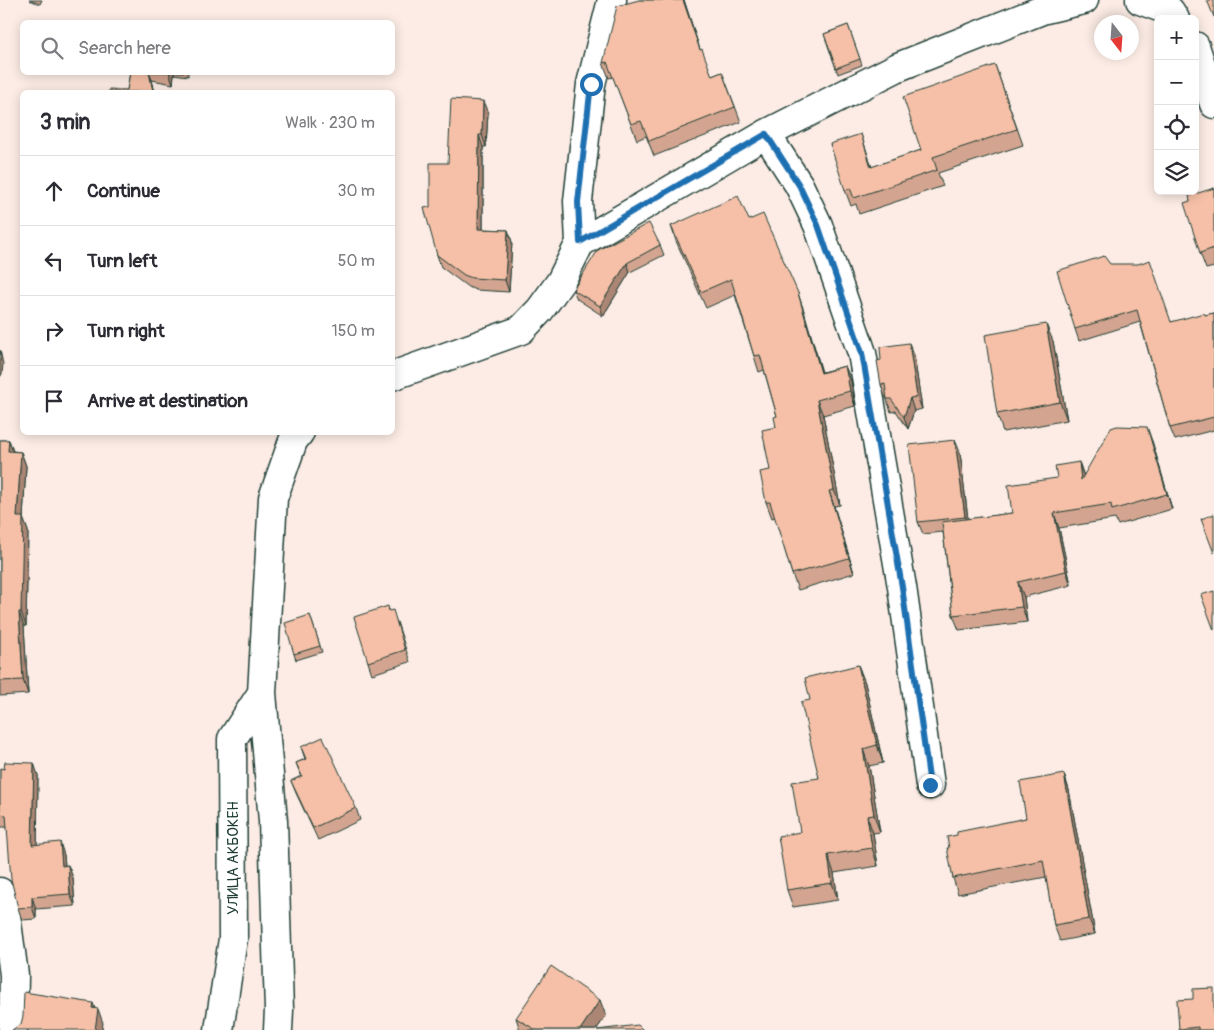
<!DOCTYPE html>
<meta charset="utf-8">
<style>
body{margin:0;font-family:Pangolin,sans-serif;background:#f7f7f7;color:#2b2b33}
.controls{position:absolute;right:15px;top:15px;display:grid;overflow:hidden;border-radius:8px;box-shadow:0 2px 12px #0003}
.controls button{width:45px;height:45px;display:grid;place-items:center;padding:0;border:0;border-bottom:1px solid #e1e1e2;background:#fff;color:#2b2b33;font:25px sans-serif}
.compass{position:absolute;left:1094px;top:15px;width:45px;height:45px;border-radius:50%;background:#fff;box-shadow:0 2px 12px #0003;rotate:163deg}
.stop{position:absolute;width:15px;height:15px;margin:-11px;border:4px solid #1f6fb2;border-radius:50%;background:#fff}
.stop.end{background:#1f6fb2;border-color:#fff;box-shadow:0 1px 5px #0008}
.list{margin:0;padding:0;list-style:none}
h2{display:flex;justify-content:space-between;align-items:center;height:65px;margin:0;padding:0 20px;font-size:21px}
h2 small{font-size:16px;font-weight:400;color:#7c7c81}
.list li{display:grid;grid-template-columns:32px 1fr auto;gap:15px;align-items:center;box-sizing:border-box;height:70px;padding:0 20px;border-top:1px solid #e1e1e2}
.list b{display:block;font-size:19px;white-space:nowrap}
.list em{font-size:16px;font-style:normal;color:#7c7c81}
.icon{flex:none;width:28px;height:28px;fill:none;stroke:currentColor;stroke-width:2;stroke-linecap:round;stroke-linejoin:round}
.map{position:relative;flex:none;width:1214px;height:1030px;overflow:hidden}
.search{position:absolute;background:#fff;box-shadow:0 2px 12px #0003;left:20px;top:20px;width:375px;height:55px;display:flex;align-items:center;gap:12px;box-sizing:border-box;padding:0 18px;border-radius:8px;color:#7c7c81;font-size:19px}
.panel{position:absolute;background:#fff;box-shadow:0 2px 12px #0003;left:20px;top:90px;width:375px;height:345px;border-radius:8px}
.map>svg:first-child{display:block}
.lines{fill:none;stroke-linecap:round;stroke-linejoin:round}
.street-casing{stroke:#1f3d34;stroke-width:31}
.street{stroke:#fff;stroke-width:28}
.wall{fill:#d3a590;stroke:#1f3d34}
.shaded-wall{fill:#ac8675;stroke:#1f3d34}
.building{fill:#f5c0a7;stroke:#1f3d34}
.route{stroke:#1f6fb2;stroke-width:6}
.labels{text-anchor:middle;stroke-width:4;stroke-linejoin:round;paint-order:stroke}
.street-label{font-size:15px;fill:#1f3d34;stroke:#fff}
</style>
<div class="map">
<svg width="1214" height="1030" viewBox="0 0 1214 1030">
<rect width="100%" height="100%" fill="#fcece5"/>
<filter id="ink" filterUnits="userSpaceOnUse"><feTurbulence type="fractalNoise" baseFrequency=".02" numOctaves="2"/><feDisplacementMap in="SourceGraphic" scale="10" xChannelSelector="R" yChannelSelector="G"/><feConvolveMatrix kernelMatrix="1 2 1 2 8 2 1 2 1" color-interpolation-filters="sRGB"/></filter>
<g filter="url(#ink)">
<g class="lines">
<defs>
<path id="street" d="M1140 0 1170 11 1175 19
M1195 46 1214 104
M766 134 799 185 818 225 862 353 902 587 930 785
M580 243 578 201 591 84 612 0
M392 376 521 330 540 310 561 281 580 243 766 134 898 67 1042 10 1084 0
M0 892 6 915 14 975 13 1030
M219 1030 233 939 232 739 262 693
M278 1030 279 1010 273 821 262 693 273 498 293 441 300 432"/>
</defs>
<use href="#street" class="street-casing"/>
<use href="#street" class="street"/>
</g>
<path class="wall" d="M29 0H42L40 4Z
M639 0H684L700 50 712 76 722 72 741 122 654 156 646 136 637 140 613 77 609 78 603 63Z
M848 25 862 65 838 74 824 34Z
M995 65 1023 145 938 173 943 186 859 214 856 204 851 206 845 190 861 134 872 167 921 150Z
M130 72H188V76L174 74 173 84 152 80 154 91 127 90Z
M488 113 486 147H483V229L508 230 512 242 509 292 476 290 468 287 441 267 437 255 430 207 448 163Z
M1214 188V267L1206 269 1200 253 1190 201Z
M749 220 803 308 822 372 845 366 851 381 855 406 823 415 840 505 834 506 854 573 798 590 792 574 775 517 772 518 766 502 777 416 764 370 759 372 754 356 735 295 706 308 676 241 671 226Z
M660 245 664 255 630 272 603 316 577 299 573 290Z
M1110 264 1172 322 1205 315 1214 313V430L1175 440 1170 428 1140 322 1079 341 1075 329Z
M1053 341 1067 420 1003 432 997 414Z
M914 355 922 409 914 411 908 429 896 411 891 412 886 397H885L881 385Z
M0 440H9L13 451 21 452 26 466 23 518 28 531 26 626H24L28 694 0 696Z
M1152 441 1172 509 1118 525 1115 519 1059 528 1071 585 1024 597 1027 622 959 630 953 615 943 532 923 534 918 522 960 452 968 519 1012 513 1057 478 1079 462 1084 476Z
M390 611 397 622 410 662 372 674 368 662Z
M310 615 322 652 296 660 294 654Z
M858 665 865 683 883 763 869 766 880 832 873 833 878 866 834 873 838 900 793 907 787 890 800 832 819 778 810 700Z
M301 747 356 808 360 820 318 840 296 793 291 781 301 776 296 763 305 759Z
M0 768 38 775 37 844 64 855 65 866 68 865 73 878 75 906 36 909V919L22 920 18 908 7 827H0Z
M1064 774 1069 790 1095 934 1060 941 1054 925 1046 877 958 894 953 878 949 848 957 835 1026 818Z
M1193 999 1214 1030H1179V1029Z
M606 1016 596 1030H520L516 1018Z"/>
<path class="shaded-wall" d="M683 0H684L705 65 700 50Z
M149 72 152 80 155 92H154Z
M169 72H174V74L173 84Z
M483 101 488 113 486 147 482 135Z
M479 135 483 147V241L478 229Z
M508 230 512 242 509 292 505 280Z
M627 263 630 272 603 316 600 306Z
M798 293 803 308 826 388 821 373Z
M1046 324 1053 341 1067 420 1060 402Z
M909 343 914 355 922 409 917 397Z
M0 350 3 364 2 374 0 377Z
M845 366 851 381 855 406 850 391Z
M910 398 914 411 908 429 904 417Z
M817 400 823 415 840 505 834 490Z
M1147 427 1152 441 1172 509 1167 494Z
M9 440 14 455 8 451Z
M955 440 960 452 969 529 965 517Z
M21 452 26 466 23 518 28 531 26 626 21 612 17 517Z
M1079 462 1084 477 1081 480Z
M829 491 834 506 854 573 849 558Z
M1054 513 1059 528 1071 585 1066 571Z
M1018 582 1024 597 1027 622 1022 607Z
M19 612 24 626 28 694 23 680Z
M858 665 865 683 883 763 877 745Z
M863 749 869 766 880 832 874 815Z
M34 763 38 775 37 857 32 845Z
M1064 774 1069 790 1095 934 1089 919Z
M867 816 873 833 878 866 872 848Z
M60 842 64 855 66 878 62 866Z
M828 855 834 873 838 900 832 883Z
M68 865 73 878 75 906 70 894Z
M32 897 36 909V919L32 907Z
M600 1000 606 1016 596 1030H580Z
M93 1003 97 1014 98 1009 103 1023 102 1030H95L92 1008Z"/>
<path class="building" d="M639 0H683L700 50 702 49 712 76 722 72 735 107 649 141 641 121 631 124 607 62 603 63 617 6Z
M1207 0H1214V17Z
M848 25 860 59 836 68 824 34Z
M995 65 1017 129 933 157 937 170 854 198 850 188 845 190 830 144 861 134 871 167 921 150 903 97Z
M130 72H149L153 91 182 92H109V89L127 90Z
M451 99 483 101 482 135H479L478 229 508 230 505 280 472 278 464 275 437 255 424 208 430 207V163H448Z
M1214 188V248L1200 253 1184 203 1190 201 1189 196Z
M738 196 749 220 763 214 798 293 821 373 845 366 850 391 817 400 834 490 829 491 849 558 792 574 770 502H766L760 472 770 470 762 430 776 427 774 417 777 416 760 355 754 356 731 279 701 292 671 226Z
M649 223 660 245 627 263 600 306 573 290 598 250Z
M1104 256 1110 264H1138L1150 260 1171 322 1204 313 1205 315 1214 313V417L1170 428 1137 310 1075 329 1057 271Z
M1046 324 1060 402 997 414 985 335Z
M909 343 917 397 910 398 904 417 891 399H887L885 384 881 385 877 361 881 360 880 347Z
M1117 426 1147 427 1167 494 1112 510 1111 504 1054 513 1066 571 1018 582 1022 607 953 615 942 522 1012 513 1008 485 1057 478 1055 466 1079 462 1081 480 1111 428Z
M0 440H9L8 451 21 452 17 517H23L21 612H19L23 680 0 681Z
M955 440 965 517 918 522 909 445Z
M1214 514V553L1201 519Z
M1214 591V630L1201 595Z
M388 606 389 611 393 610 405 650 368 662 354 617Z
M310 615 320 646 294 654 285 623Z
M858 665 877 745 863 749 874 815 867 816 872 848 828 855 832 883 787 890 778 836 800 832 792 782 819 778 801 702 810 700 805 678Z
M323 737 356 808 313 828 291 781 302 776 296 763 306 759 301 747Z
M5 762 34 763 32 845 60 842 62 866 68 865 70 894 32 897V907L18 908 11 879 6 815 0 814V768L4 769Z
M1064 774 1089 919 1054 925 1043 860 953 878 947 848H949L947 837 957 835V832L1026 818 1020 782Z
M551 966 600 1000 580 1030H536L516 1018Z
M1214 988V1030H1198V1027L1179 1029 1177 1000 1193 999V989Z
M24 992 93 1003 92 1008 98 1009 95 1030H12L21 1024 23 1016Z
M638 1025 643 1030H597Z"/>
</g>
<g class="lines" filter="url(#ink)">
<path class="route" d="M591 84 578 202 580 242 766 134 799 185 818 225 862 353 902 587 930 785"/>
</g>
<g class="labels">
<g class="street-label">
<text transform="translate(233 858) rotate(-90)" y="5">УЛИЦА АКБОКЕН</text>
</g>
</g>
</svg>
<div class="controls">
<button>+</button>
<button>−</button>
<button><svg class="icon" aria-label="locate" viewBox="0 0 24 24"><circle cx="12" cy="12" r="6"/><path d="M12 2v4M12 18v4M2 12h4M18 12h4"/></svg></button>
<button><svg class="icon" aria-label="layers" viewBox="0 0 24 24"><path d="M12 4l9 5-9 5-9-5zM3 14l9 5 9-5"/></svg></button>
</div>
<svg class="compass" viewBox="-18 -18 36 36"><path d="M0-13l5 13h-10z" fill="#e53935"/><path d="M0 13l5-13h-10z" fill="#7c7c81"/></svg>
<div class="stop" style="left:591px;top:84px"></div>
<div class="stop end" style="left:930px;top:785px"></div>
<div class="search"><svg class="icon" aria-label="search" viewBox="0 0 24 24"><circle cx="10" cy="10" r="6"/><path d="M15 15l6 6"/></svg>Search here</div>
<section class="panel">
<h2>3 min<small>Walk · 230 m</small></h2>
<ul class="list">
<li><svg class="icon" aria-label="ahead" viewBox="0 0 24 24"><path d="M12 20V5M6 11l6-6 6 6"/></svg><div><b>Continue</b></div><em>30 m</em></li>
<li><svg class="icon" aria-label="left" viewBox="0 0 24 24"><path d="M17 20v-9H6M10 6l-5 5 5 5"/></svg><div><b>Turn left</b></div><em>50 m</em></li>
<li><svg class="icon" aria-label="right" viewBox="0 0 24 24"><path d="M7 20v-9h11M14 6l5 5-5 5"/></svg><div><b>Turn right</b></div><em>150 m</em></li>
<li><svg class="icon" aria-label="arrive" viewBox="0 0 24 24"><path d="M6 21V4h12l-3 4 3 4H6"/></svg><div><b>Arrive at destination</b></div></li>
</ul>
</section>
</div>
